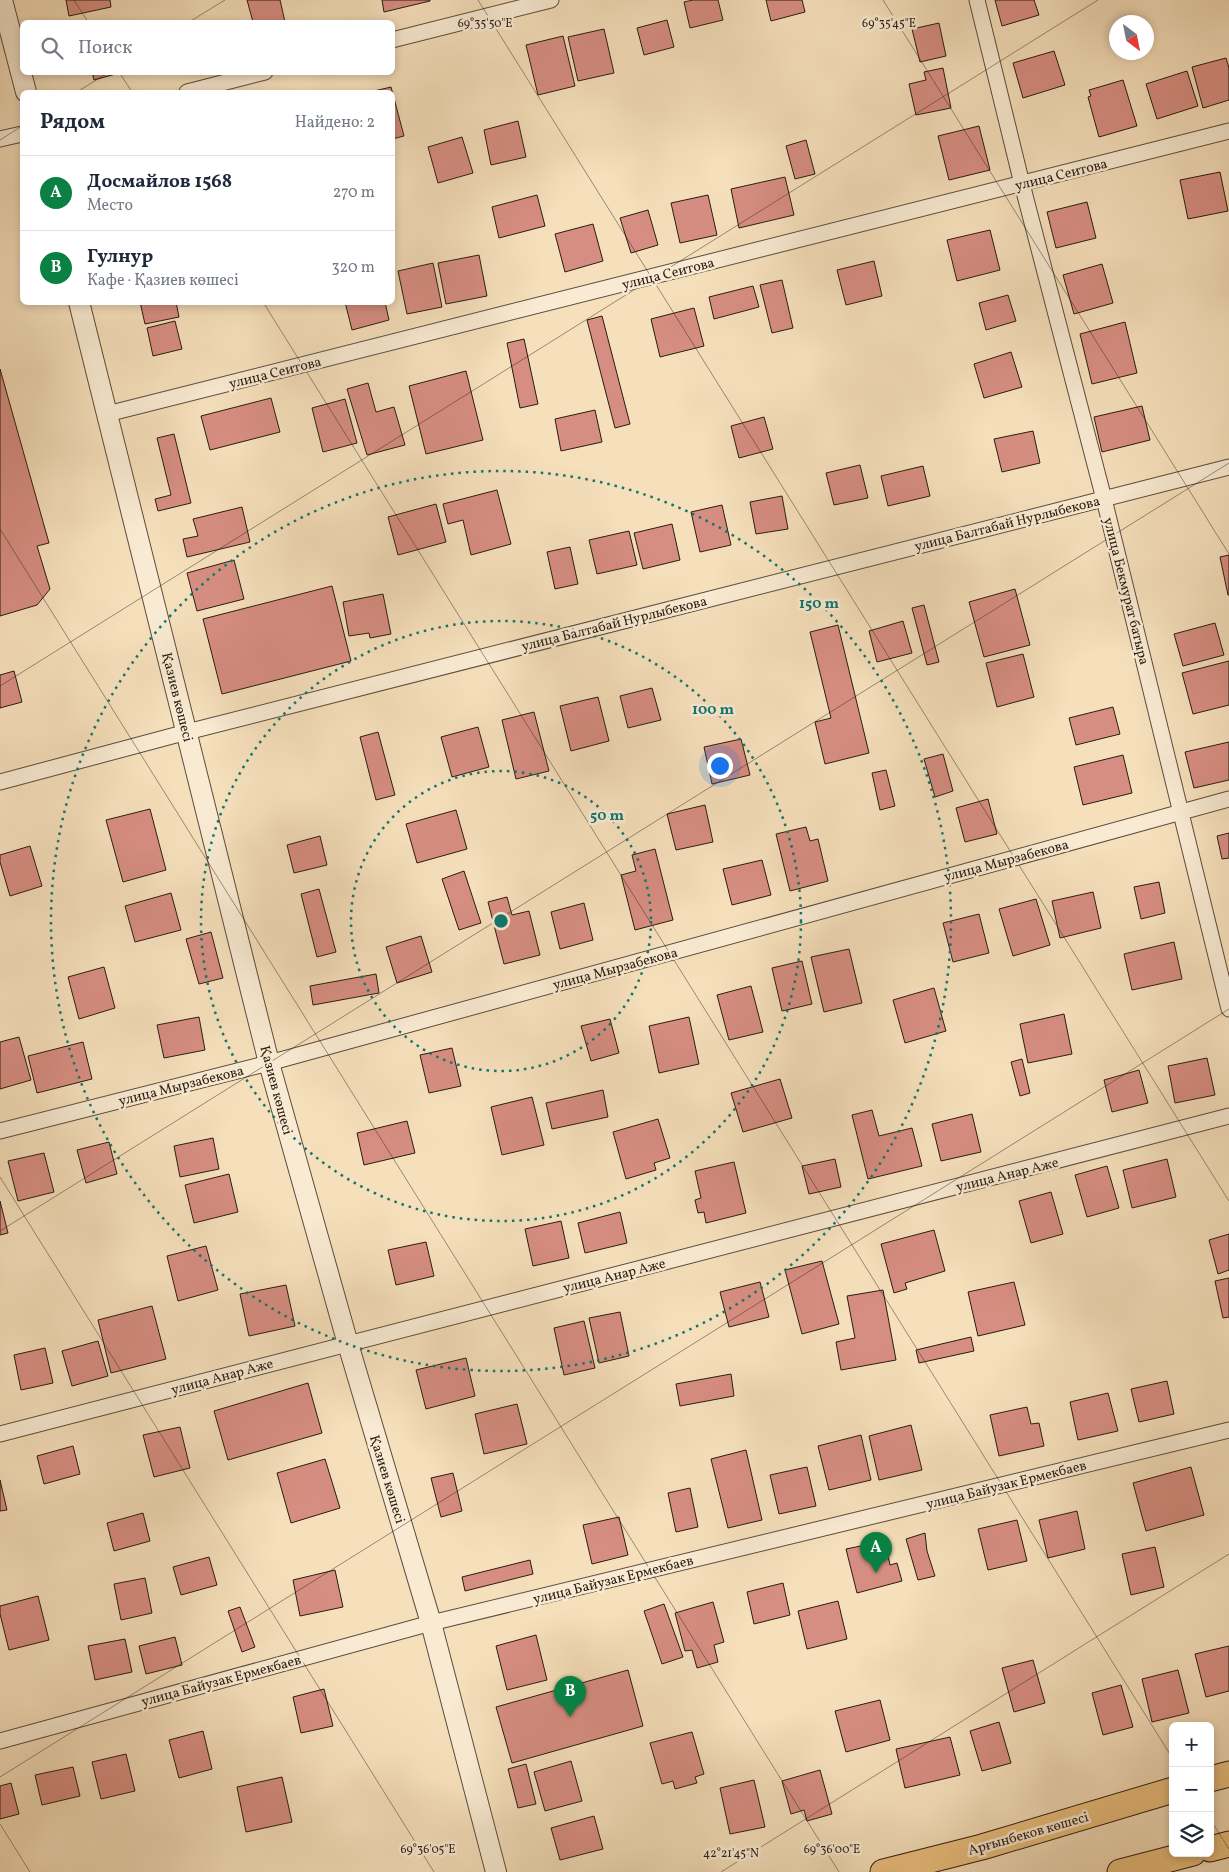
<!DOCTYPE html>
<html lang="ru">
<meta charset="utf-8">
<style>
body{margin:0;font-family:Vollkorn,serif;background:#f6f6f7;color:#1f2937}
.controls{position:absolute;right:15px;bottom:15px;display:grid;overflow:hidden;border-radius:8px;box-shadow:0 2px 8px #0003}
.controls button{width:45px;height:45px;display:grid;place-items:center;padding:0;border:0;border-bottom:1px solid #e0e1e3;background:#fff;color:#1f2937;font:25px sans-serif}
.compass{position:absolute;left:1109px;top:15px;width:45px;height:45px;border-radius:50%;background:#fff;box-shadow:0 2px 8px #0003;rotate:148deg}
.you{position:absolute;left:719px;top:765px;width:18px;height:18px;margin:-12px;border:4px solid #fff;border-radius:50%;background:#1a73e8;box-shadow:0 0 0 8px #1a73e833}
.badge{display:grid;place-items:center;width:32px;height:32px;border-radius:50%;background:#0b8043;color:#fff;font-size:16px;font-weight:700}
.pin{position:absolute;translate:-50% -41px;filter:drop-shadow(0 1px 2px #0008)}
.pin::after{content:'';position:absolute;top:26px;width:18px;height:15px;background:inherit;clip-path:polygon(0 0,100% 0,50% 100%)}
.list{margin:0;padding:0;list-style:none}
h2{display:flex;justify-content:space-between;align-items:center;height:65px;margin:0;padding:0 20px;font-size:21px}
h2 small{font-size:16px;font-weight:400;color:#747a83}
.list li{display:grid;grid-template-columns:32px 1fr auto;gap:15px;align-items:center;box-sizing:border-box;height:75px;padding:0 20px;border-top:1px solid #e0e1e3}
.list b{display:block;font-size:19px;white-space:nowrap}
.list p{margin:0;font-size:16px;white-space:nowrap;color:#747a83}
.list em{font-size:16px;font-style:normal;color:#747a83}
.icon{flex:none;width:28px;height:28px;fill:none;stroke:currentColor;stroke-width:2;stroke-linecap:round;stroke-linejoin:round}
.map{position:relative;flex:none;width:1229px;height:1872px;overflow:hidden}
.search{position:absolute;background:#fff;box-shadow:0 2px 8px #0003;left:20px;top:20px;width:375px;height:55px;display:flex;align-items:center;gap:12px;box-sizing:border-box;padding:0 18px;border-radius:8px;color:#747a83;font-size:19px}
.panel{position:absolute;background:#fff;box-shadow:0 2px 8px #0003;left:20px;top:90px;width:375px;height:215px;border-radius:8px}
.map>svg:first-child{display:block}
.building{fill:#d78e82;stroke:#291b11}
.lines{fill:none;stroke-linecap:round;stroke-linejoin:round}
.minor-casing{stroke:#5c4c3c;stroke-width:17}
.tertiary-casing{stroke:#5c4c3c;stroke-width:22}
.primary-casing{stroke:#291b11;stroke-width:27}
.minor{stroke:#f9ebd3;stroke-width:15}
.tertiary{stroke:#f9ebd3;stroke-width:20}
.primary{stroke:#ebc07e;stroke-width:25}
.ticks{fill:none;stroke:#291b11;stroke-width:1;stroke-opacity:0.45}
.ring{fill:none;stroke:#0f766e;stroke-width:2.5;stroke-dasharray:2.5 5}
.labels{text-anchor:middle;stroke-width:5;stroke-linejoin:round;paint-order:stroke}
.street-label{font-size:14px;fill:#291b11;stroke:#f9ebd3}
.ticks-label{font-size:12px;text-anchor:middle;fill:#291b11;stroke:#f9ebd3;stroke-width:5;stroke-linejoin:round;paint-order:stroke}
.centre{fill:#0f766e;stroke:#f9ebd3;stroke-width:2.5}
.ring-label{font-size:15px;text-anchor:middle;font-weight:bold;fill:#0f766e;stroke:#f9ebd3;stroke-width:5;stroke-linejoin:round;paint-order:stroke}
</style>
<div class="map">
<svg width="1229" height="1872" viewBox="0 0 1229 1872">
<rect width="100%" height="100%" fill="#f6e0bc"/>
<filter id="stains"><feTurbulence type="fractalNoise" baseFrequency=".004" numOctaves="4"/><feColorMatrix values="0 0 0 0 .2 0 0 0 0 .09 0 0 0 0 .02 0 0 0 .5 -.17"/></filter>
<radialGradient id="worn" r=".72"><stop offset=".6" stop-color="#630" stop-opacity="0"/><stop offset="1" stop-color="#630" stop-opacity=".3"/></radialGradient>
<path class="building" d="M66 0H110L111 7 69 16Z
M247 0H280L285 22H253Z
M382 0H430V1L384 12Z
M693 0H718L723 20 690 28 684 2Z
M766 0H802L805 12 771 21Z
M995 0H1034L1039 15 1002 26Z
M667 20 674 47 644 55 637 28Z
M939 23 946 56 920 62 912 29Z
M604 29 614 73 578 81 568 37Z
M563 36 575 86 538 95 526 45Z
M1054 51 1065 85 1023 98 1013 63Z
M1226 58 1229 68V100L1203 108 1192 67Z
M943 68 951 108 916 115 909 84 926 80 924 72Z
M1187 71 1198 106 1157 119 1146 84Z
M92 72H123L94 80Z
M1123 80 1137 126 1099 137 1088 97 1091 96 1089 90Z
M391 87 404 136 392 139V92H370Z
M518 121 526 157 491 165 484 130Z
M979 126 990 170 949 180 938 136Z
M462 137 473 173 438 183 428 147Z
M806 140 815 174 795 179 786 146Z
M1220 172 1228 211 1188 219 1180 180Z
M785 177 794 215 739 228 731 189Z
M537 195 545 226 499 238 492 207Z
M708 195 717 235 680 243 671 203Z
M1087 202 1096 238 1056 248 1047 212Z
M648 210 658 245 631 253 620 218Z
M593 224 603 261 565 272 555 234Z
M990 230 1000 270 957 281 947 240Z
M479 255 487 296 446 304 438 263Z
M874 261 882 296 846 305 837 270Z
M433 263 442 307 407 314 398 271Z
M1102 264 1113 303 1074 314 1063 275Z
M782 280 793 328 772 333 760 285Z
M753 286 759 307 714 319 709 297Z
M1008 295 1016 321 986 330 979 303Z
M140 302H176L179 317 145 324Z
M345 302H385L389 320 352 330Z
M694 308 704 346 660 357 651 319Z
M602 316 630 424 615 428 587 320Z
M175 321 182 349 153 356 147 328Z
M1125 322 1137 373 1092 384 1080 334Z
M524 339 538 404 520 408 507 343Z
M1011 352 1022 387 984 398 974 364Z
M0 369 49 543 37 546 50 589 37 605 0 616Z
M466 371 483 440 426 454 409 386Z
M368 383 376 412 394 407 405 445 367 455 347 389Z
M271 398 280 432 210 450 201 416Z
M345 399 357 443 323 452 312 408Z
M1142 406 1150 440 1102 452 1094 417Z
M595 410 602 442 561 451 555 419Z
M764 417 773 449 739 458 731 426Z
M1033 431 1040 463 1002 472 994 439Z
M174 434 191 503 158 511 155 499 171 495 157 438Z
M860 465 868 498 834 505 826 473Z
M923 466 930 496 888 506 881 476Z
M497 490 511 544 471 555 463 520 448 524 443 504Z
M782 496 788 529 756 534 750 502Z
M436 504 446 542 398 555 388 517Z
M722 505 731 545 700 552 691 512Z
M242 507 250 542 187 557 183 539 198 536 193 519Z
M672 524 680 560 643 569 634 533Z
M629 531 637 565 597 574 589 540Z
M570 547 578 584 555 589 547 552Z
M1229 555V595H1228L1220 557Z
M234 560 244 599 197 611 187 573Z
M332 586 351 661 222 694 203 619Z
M1015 589 1030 645 984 657 969 602Z
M383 594 391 634 370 638 369 633 349 636 343 602Z
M924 605 939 662 927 665 912 608Z
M903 621 912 653 877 662 869 631Z
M1215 623 1224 655 1183 666 1174 634Z
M838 625 869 753 825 764 815 722 831 718 810 632Z
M1023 654 1034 697 997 707 986 663Z
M1229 661V705L1193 714 1182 673Z
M14 671 22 702 0 708V675Z
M652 688 661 720 628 728 620 696Z
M598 697 609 741 571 751 560 706Z
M1113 707 1120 734 1076 745 1069 718Z
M534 712 549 771 516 779 502 720Z
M478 727 489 767 452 777 441 737Z
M378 732 395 795 376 800 360 737Z
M741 739 750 775 712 784 704 747Z
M1229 742V780L1194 788 1185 752Z
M943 754 953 791 935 797 924 759Z
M1123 755 1132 793 1083 805 1074 767Z
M886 770 895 806 880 810 872 773Z
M988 799 997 834 965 842 956 808Z
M705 805 713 842 676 850 667 814Z
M150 809 166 870 123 882 106 820Z
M456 810 467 849 417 863 406 824Z
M806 827 810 841 818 839 828 881 790 891 776 834Z
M1229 833V858L1222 859 1217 836Z
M320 836 327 865 294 873 287 845Z
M30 846 42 886 10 896 0 862V855Z
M655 849 673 920 635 930 621 875 636 871 632 855Z
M762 860 771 895 732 905 723 869Z
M464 871 481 923 459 930 442 879Z
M1159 882 1165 913 1141 919 1134 887Z
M319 889 336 952 317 957 301 894Z
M1093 892 1101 928 1060 938 1052 901Z
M171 893 181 930 135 942 125 906Z
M507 897 512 915 529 911 540 955 504 964 488 902Z
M1036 899 1050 945 1013 956 999 909Z
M584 903 593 940 560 949 551 912Z
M979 914 989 953 953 962 943 923Z
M211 932 223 978 199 984 186 939Z
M421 936 432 972 397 983 386 947Z
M1174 942 1182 979 1132 990 1124 954Z
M849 949 862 1003 824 1012 811 957Z
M802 961 812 1004 782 1011 772 968Z
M104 967 115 1008 79 1019 68 977Z
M376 974 379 993 313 1005 310 986Z
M751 986 763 1032 729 1040 717 995Z
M934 988 946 1031 905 1043 893 1000Z
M1064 1014 1072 1054 1028 1063 1020 1024Z
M199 1017 205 1050 164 1058 157 1025Z
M689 1017 699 1064 659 1073 649 1026Z
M610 1019 619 1053 591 1061 581 1026Z
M19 1037 31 1080 0 1089V1042Z
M83 1042 92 1079 37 1093 28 1056Z
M452 1048 461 1086 429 1093 420 1055Z
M1207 1058 1215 1095 1175 1103 1168 1066Z
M1022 1059 1030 1093 1020 1096 1011 1062Z
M1139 1070 1148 1103 1112 1112 1104 1080Z
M780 1079 792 1118 743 1132 731 1093Z
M603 1090 608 1117 552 1129 546 1103Z
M532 1097 544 1145 502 1155 491 1107Z
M872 1110 879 1136 912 1128 922 1166 868 1179 852 1115Z
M972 1114 981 1152 941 1161 932 1124Z
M658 1119 670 1158 654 1163 656 1170 626 1179 613 1132Z
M407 1121 415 1153 364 1165 357 1133Z
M213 1138 219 1169 180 1177 174 1146Z
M109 1142 117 1174 86 1183 77 1150Z
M44 1153 54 1192 18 1201 8 1161Z
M835 1159 841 1187 809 1194 802 1166Z
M1167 1159 1176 1197 1132 1208 1123 1170Z
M734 1162 746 1213 706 1223 704 1212 698 1213 695 1200 701 1198 695 1171Z
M1107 1166 1119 1208 1087 1217 1075 1175Z
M229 1174 238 1212 194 1223 185 1185Z
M1051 1192 1063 1234 1031 1243 1019 1201Z
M0 1201 8 1233 0 1235Z
M620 1212 627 1243 585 1253 578 1223Z
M561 1221 569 1258 533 1266 525 1229Z
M934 1230 945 1271 905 1283 907 1289 894 1293 881 1244Z
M1229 1234V1270L1218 1274 1209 1240Z
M426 1242 434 1276 396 1285 388 1250Z
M206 1246 218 1290 178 1301 167 1256Z
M822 1261 839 1324 802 1334 785 1270Z
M1229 1278V1317L1223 1318 1215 1281Z
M760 1282 769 1317 729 1327 720 1292Z
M1014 1282 1025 1325 978 1336 968 1292Z
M286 1285 295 1326 249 1336 240 1294Z
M883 1290 896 1360 841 1370 836 1342 855 1338 847 1296Z
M152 1306 166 1359 111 1373 98 1320Z
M620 1312 629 1356 599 1363 589 1318Z
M584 1321 595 1368 564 1375 554 1328Z
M971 1337 974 1351 919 1363 916 1350Z
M98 1341 108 1376 72 1386 62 1351Z
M45 1348 53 1383 21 1390 14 1355Z
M466 1358 475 1396 426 1409 416 1370Z
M731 1374 734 1396 680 1406 676 1384Z
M1167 1381 1174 1414 1139 1422 1131 1389Z
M308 1383 322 1433 228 1460 214 1411Z
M1108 1393 1118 1431 1078 1440 1070 1402Z
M517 1404 527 1444 484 1454 475 1414Z
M1027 1407 1031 1424 1039 1423 1044 1446 999 1456 990 1415Z
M911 1425 922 1470 879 1480 869 1436Z
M180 1427 190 1468 154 1477 143 1435Z
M861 1435 871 1480 829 1490 818 1446Z
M73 1446 80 1474 44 1484 37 1456Z
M746 1450 762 1520 728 1528 711 1459Z
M325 1459 340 1508 291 1523 277 1473Z
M807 1467 816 1506 779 1514 770 1475Z
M1191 1467 1204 1515 1146 1531 1133 1483Z
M453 1473 462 1511 441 1517 431 1478Z
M0 1480 7 1510 0 1511Z
M690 1488 698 1527 676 1532 668 1493Z
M1077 1511 1085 1549 1048 1558 1039 1520Z
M143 1513 150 1541 114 1551 107 1523Z
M619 1517 628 1555 592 1564 583 1525Z
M1017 1520 1027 1561 988 1570 978 1529Z
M925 1533 927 1551 935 1576 918 1580 906 1539Z
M885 1541 890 1565 897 1563 902 1581 857 1593 846 1549Z
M1155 1547 1164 1587 1131 1595 1122 1554Z
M209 1557 217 1585 181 1595 173 1567Z
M530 1560 533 1574 465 1591 462 1577Z
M335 1570 343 1607 300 1616 293 1580Z
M145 1578 152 1613 121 1620 114 1584Z
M783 1583 790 1615 754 1624 747 1592Z
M38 1596 49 1640 9 1650 0 1614V1606Z
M838 1601 847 1639 807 1649 798 1611Z
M713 1602 724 1642 714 1645 718 1662 697 1668 692 1650 685 1651 675 1613Z
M664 1604 683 1657 662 1664 644 1611Z
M240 1607 255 1647 242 1652 228 1611Z
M536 1635 547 1680 507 1690 496 1646Z
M175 1637 182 1665 146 1674 139 1646Z
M125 1639 132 1672 95 1680 88 1646Z
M1229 1646V1691L1206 1697 1195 1654Z
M1033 1660 1045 1703 1014 1712 1002 1668Z
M628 1670 643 1726 512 1763 496 1707Z
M1178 1670 1189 1713 1152 1722 1142 1679Z
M1121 1685 1133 1727 1103 1735 1092 1693Z
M324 1689 333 1726 301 1733 293 1697Z
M880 1700 890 1740 846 1752 835 1711Z
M999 1722 1011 1763 982 1771 970 1731Z
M203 1731 212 1769 179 1778 169 1740Z
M692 1732 704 1774 695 1777 697 1783 675 1789 673 1781 662 1784 650 1743Z
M950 1737 960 1775 905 1788 896 1749Z
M126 1754 135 1791 101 1799 92 1762Z
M571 1761 582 1801 545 1811 534 1772Z
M526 1764 536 1804 518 1808 508 1769Z
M73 1767 80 1796 42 1805 35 1775Z
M820 1770 832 1814 807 1821 804 1810 791 1814 782 1781Z
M282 1777 292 1822 246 1832 237 1787Z
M754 1780 765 1827 730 1834 720 1788Z
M11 1783 19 1814 0 1819V1786Z
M594 1816 603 1849 560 1860 551 1828Z"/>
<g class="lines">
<defs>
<path id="minor" d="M977 0 1022 184 1104 499 1229 1009
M392 40 551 0
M187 92 265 72
M0 139 22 134
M107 414 1229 131
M0 782 187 732 1229 467
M0 1131 269 1063 1229 799
M0 1434 1229 1116
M0 1741 431 1623 1229 1430"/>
<path id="tertiary" d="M2 0 26 92
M79 302 269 1063 348 1344 431 1623 496 1872"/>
<path id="primary" d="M1210 1779 1229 1774
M1210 1849 1229 1844
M883 1872 982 1847 1173 1790
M1120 1872 1193 1853"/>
</defs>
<use href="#minor" class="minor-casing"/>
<use href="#tertiary" class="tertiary-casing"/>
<use href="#primary" class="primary-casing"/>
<use href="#minor" class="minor"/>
<use href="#tertiary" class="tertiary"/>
<use href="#primary" class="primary"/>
</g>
<path class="ticks" d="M74 0 88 22M478 0 1229 1201M883 0 1229 554M189 22 225 0M119 72 132 92M77 92 109 72M0 140 22 126M263 302 1173 1759M0 529 839 1872M0 686 1098 0M0 1177 434 1872M0 1231 1229 463M0 1777 1229 1009M1210 1819 1229 1849M0 1824 30 1872M721 1872 1229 1554"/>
<g class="ring">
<circle cx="501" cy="921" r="150"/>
<circle cx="501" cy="921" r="300"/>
<circle cx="501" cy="921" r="450"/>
</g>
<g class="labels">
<g class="street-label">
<text transform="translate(1061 174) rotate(-14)" y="5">улица Сеитова</text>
<text transform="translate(668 273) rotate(-14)" y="5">улица Сеитова</text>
<text transform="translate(275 372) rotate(-14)" y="5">улица Сеитова</text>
<text transform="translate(1007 523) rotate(-14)" y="5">улица Балтабай Нурлыбекова</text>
<text transform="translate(1127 591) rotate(76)" y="5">улица Бекмурат батыра</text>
<text transform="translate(614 623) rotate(-14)" y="5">улица Балтабай Нурлыбекова</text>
<text transform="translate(178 697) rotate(76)" y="5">Қазиев көшесі</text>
<text transform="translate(1006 860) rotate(-15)" y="5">улица Мырзабекова</text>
<text transform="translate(615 968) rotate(-15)" y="5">улица Мырзабекова</text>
<text transform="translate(181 1085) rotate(-14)" y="5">улица Мырзабекова</text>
<text transform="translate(277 1090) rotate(75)" y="5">Қазиев көшесі</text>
<text transform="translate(1007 1174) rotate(-14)" y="5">улица Анар Аже</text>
<text transform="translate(614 1275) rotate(-14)" y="5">улица Анар Аже</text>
<text transform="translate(222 1376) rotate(-15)" y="5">улица Анар Аже</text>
<text transform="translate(388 1479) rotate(73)" y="5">Қазиев көшесі</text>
<text transform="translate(1006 1484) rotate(-14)" y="5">улица Байузак Ермекбаев</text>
<text transform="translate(613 1579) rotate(-14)" y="5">улица Байузак Ермекбаев</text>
<text transform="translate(221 1680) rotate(-15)" y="5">улица Байузак Ермекбаев</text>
<text transform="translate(1028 1833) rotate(-16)" y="5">Арғынбеков көшесі</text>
</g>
</g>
<g class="ticks-label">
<text x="485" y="27">69°35'50"E</text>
<text x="889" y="27">69°35'45"E</text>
<text x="428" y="1853">69°36'05"E</text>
<text x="832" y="1853">69°36'00"E</text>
<text x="731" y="1857">42°21'45"N</text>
</g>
<circle cx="501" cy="921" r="8" class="centre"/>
<g class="ring-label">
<text x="819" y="608">150 m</text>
<text x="713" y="714">100 m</text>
<text x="607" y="820">50 m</text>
</g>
<rect width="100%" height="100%" filter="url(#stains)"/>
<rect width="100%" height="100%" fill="url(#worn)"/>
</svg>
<div class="controls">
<button>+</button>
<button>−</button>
<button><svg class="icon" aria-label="layers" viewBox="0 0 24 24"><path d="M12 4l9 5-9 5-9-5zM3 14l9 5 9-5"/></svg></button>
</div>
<svg class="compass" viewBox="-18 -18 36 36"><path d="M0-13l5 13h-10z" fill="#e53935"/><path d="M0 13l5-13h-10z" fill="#747a83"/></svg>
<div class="you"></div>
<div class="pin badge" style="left:876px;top:1573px">A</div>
<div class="pin badge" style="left:570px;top:1717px">B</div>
<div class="search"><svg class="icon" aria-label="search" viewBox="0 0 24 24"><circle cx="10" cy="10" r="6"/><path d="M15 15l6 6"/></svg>Поиск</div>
<section class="panel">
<h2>Рядом<small>Найдено: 2</small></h2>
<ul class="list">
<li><span class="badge">A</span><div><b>Досмайлов 1568</b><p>Место</p></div><em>270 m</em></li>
<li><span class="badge">B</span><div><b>Гулнур</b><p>Кафе · Қазиев көшесі</p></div><em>320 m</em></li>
</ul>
</section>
</div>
